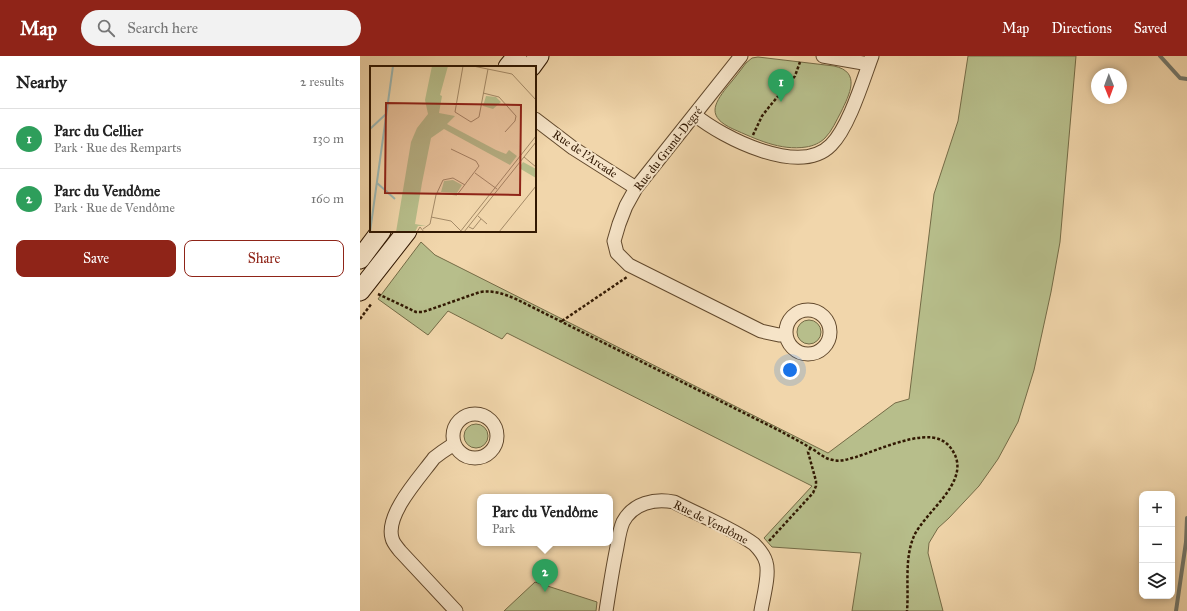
<!DOCTYPE html>
<meta charset="utf-8">
<style>
body{margin:0;font-family:"IM FELL Great Primer",serif;background:#f2f2f2;color:#222}
.controls{position:absolute;right:12px;bottom:12px;display:grid;overflow:hidden;border-radius:8px;box-shadow:0 2px 6px #0003}
.controls button{width:36px;height:36px;display:grid;place-items:center;padding:0;border:0;border-bottom:1px solid #e0e0e0;background:#fff;color:#222;font:20px sans-serif}
.compass{position:absolute;left:731px;top:12px;width:36px;height:36px;border-radius:50%;background:#fff;box-shadow:0 2px 6px #0003;rotate:179deg}
.you{position:absolute;left:430px;top:314px;width:14px;height:14px;margin:-10px;border:3px solid #fff;border-radius:50%;background:#1a73e8;box-shadow:0 0 0 6px #1a73e833}
.badge{display:grid;place-items:center;width:26px;height:26px;border-radius:50%;background:#8f2418;color:#fff;font-size:13px;font-weight:700}
.pin{position:absolute;translate:-50% -33px;filter:drop-shadow(0 1px 2px #0008)}
.pin::after{content:'';position:absolute;top:21px;width:14px;height:12px;background:inherit;clip-path:polygon(0 0,100% 0,50% 100%)}
.popup{position:absolute;left:117px;top:438px;width:136px;height:52px;box-sizing:border-box;display:grid;place-content:center;border-radius:8px;background:#fff;filter:drop-shadow(0 1px 3px #0005);font-size:13px;white-space:nowrap;color:#767676}
.popup b{font-size:15px;color:#222}
.popup::after{content:'';position:absolute;left:50%;top:100%;margin-left:-8px;border:8px solid transparent;border-top-color:#fff}
.list{margin:0;padding:0;list-style:none}
h2{display:flex;justify-content:space-between;align-items:center;height:52px;margin:0;padding:0 16px;font-size:17px}
h2 small{font-size:13px;font-weight:400;color:#767676}
.list li{display:grid;grid-template-columns:26px 1fr auto;gap:12px;align-items:center;box-sizing:border-box;height:60px;padding:0 16px;border-top:1px solid #e0e0e0}
.list b{display:block;font-size:15px;white-space:nowrap}
.list p{margin:0;font-size:13px;white-space:nowrap;color:#767676}
.list em{font-size:13px;font-style:normal;color:#767676}
.actions{display:flex;gap:8px;padding:12px 16px}
.actions a{flex:1;padding:9px 0;border:1px solid #8f2418;border-radius:8px;text-align:center;font-size:14px;color:#8f2418}
.actions .main{background:#8f2418;color:#fff}
.icon{flex:none;width:22px;height:22px;fill:none;stroke:currentColor;stroke-width:2;stroke-linecap:round;stroke-linejoin:round}
.map{position:relative;flex:none;width:827px;height:555px;overflow:hidden}
header{display:flex;align-items:center;gap:24px;box-sizing:border-box;height:56px;padding:0 20px;background:#8f2418;color:#fff}
header strong{font-size:19px}
nav{display:flex;gap:22px;margin-inline-start:auto;font-size:14px}
.search{width:280px;height:36px;background:#f2f2f2;display:flex;align-items:center;gap:10px;box-sizing:border-box;padding:0 14px;border-radius:22px;color:#767676;font-size:15px}
main{display:flex}
aside{flex:1;background:#fff}
.map>svg:first-child{display:block}
.green{fill:#b7be8b;stroke:#746b46}
.lines{fill:none;stroke-linecap:round;stroke-linejoin:round}
.stream{stroke:#72776c;stroke-width:4}
.street-casing{stroke:#61482c;stroke-width:15}
.secondary-casing{stroke:#311802;stroke-width:21}
.path{stroke:#311802;stroke-width:2.5;stroke-dasharray:3 2;stroke-linecap:butt}
.street{stroke:#f6e4c8;stroke-width:13}
.secondary{stroke:#f6e4c8;stroke-width:19}
.labels{text-anchor:middle;stroke-width:4;stroke-linejoin:round;paint-order:stroke}
.street-label{font-size:12px;fill:#311802;stroke:#f6e4c8}
.inset-river{fill:none;stroke:#9db7b2;stroke-width:2}
.inset-road{fill:none;stroke:#a48a67;stroke-width:1}
.view{fill:#8f2418;fill-opacity:0.15;stroke:#8f2418;stroke-width:2}
.inset-edge{fill:none;stroke:#311802;stroke-width:2}
</style>
<header>
<strong>Map</strong>
<div class="search"><svg class="icon" aria-label="search" viewBox="0 0 24 24"><circle cx="10" cy="10" r="6"/><path d="M15 15l6 6"/></svg>Search here</div>
<nav><a>Map</a><a>Directions</a><a>Saved</a></nav>
</header>
<main>
<aside>
<h2>Nearby<small>2 results</small></h2>
<ul class="list">
<li><span class="badge" style="background:#2e9e5b">1</span><div><b>Parc du Cellier</b><p>Park · Rue des Remparts</p></div><em>130 m</em></li>
<li><span class="badge" style="background:#2e9e5b">2</span><div><b>Parc du Vendôme</b><p>Park · Rue de Vendôme</p></div><em>160 m</em></li>
</ul>
<div class="actions"><a class="main">Save</a><a>Share</a></div>
</aside>
<div class="map">
<svg width="827" height="555" viewBox="0 0 827 555">
<rect width="100%" height="100%" fill="#f1d6ab"/>
<filter id="stains"><feTurbulence type="fractalNoise" baseFrequency=".005" numOctaves="4"/><feColorMatrix values="0 0 0 0 .2 0 0 0 0 .09 0 0 0 0 .02 0 0 0 .5 -.17"/></filter>
<radialGradient id="worn" r=".72"><stop offset=".6" stop-color="#630" stop-opacity="0"/><stop offset="1" stop-color="#630" stop-opacity=".3"/></radialGradient>
<path class="green" d="M608 0H716L700 186 691 236 674 314 658 366 638 403 619 430 589 462 578 472 569 487 568 497 583 555H492L501 497 412 491 404 482 452 430 147 277 142 283 88 255 68 279 18 243 61 186 75 199 468 397 535 347 549 343 574 138 598 65Z
M398 1 474 10C502 16 489 39 481 56 476 65 472 75 465 82 460 87 453 90 446 91 420 95 396 83 373 73 347 61 353 49 367 31 374 23 380 15 386 7L392 2Z
M437 276a12 12 0 1 1 24 0a12 12 0 1 1-24 0Z
M104 380a12 12 0 1 1 24 0a12 12 0 1 1-24 0Z
M175 526 237 546 236 555H144Z"/>
<g class="lines">
<path class="stream" d="M800 0 820 22 827 23
M816 555 826 486 827 462"/>
<defs>
<path id="street" d="M381 0 276 132 266 150 259 168 254 185 257 197 269 209 401 275 419 279 426 278
M463 0 509 8
M335 59C363 82 440 121 471 89 489 71 503 24 512 0
M175 63 213 92 276 132
M426 276a22 22 0 1 1 44 0a22 22 0 1 1-44 0Z
M93 380a22 22 0 1 1 44 0a22 22 0 1 1-44 0Z
M94 388 82 396 74 402C61 420 25 458 32 482 33 487 37 491 40 495L96 555
M246 555C249 536 252 516 256 496 258 487 259 475 263 466 273 447 295 442 314 446 339 459 372 472 394 488 399 493 404 499 406 506 410 518 403 542 401 555"/>
<path id="secondary" d="M148 11 157 0
M171 11 179 0
M0 203 21 175
M0 235 47 175"/>
</defs>
<use href="#street" class="street-casing"/>
<use href="#secondary" class="secondary-casing"/>
<path class="path" d="M417 28 422 36
M393 79 402 60 409 51 435 20 440 6
M18 238 56 256H63L120 236C134 234 144 238 156 243L420 375C429 380 439 385 449 391 457 395 464 403 473 404 481 406 488 403 496 401 518 394 561 374 581 384 588 387 592 393 595 399 608 428 565 456 554 480 544 503 549 531 547 555
M0 263 12 247
M202 265 267 221
M409 485 453 437 456 430V425L448 396 451 391"/>
<use href="#street" class="street"/>
<use href="#secondary" class="secondary"/>
</g>
<g class="labels">
<g class="street-label">
<text transform="translate(308 93) rotate(-52)" y="4">Rue du Grand-Degré</text>
<text transform="translate(225 98) rotate(34)" y="4">Rue de l'Arcade</text>
<text transform="translate(351 466) rotate(27)" y="4">Rue de Vendôme</text>
</g>
</g>
<g transform="translate(10 10)">
<rect width="166" height="166" fill="#f1d6ab"/>
<path d="M62 0H78L70 29 72 30 69 47 85 50 77 58 126 84 136 88 139 84 147 90 140 99 74 63 61 72 52 117 45 158 56 160H48L45 166H26L41 76 47 62 58 48 55 34ZM116 30 126 31 131 36 123 43 113 40ZM153 96 166 103V112L149 102ZM83 114 92 119 87 127 71 126 74 115Z" fill="#b7be8b"/>
<path class="inset-river" d="M0 63 16 48M7 117 25 133M0 166 23 0"/>
<path class="inset-road" d="M93 0 85 46 101 56 109 51 118 3M103 0 142 8 166 34M113 27 129 31 146 50 145 55 135 66M154 91 166 101M105 107 127 123M67 127 87 129 109 100 106 95 81 83M108 150 117 158M61 151 81 155 92 166M99 161 103 163 111 153M53 163 60 158 66 129 73 114 83 112 95 119M47 166 50 161 54 166M90 166 166 70M94 166 166 76M129 166 166 120"/>
<path class="view" d="M16 37 151 39 150 129 15 127Z"/>
<rect width="166" height="166" class="inset-edge"/>
</g>
<rect width="100%" height="100%" filter="url(#stains)"/>
<rect width="100%" height="100%" fill="url(#worn)"/>
</svg>
<div class="controls">
<button>+</button>
<button>−</button>
<button><svg class="icon" aria-label="layers" viewBox="0 0 24 24"><path d="M12 4l9 5-9 5-9-5zM3 14l9 5 9-5"/></svg></button>
</div>
<svg class="compass" viewBox="-18 -18 36 36"><path d="M0-13l5 13h-10z" fill="#e53935"/><path d="M0 13l5-13h-10z" fill="#767676"/></svg>
<div class="you"></div>
<div class="pin badge" style="left:421px;top:46px;background:#2e9e5b">1</div>
<div class="pin badge" style="left:185px;top:536px;background:#2e9e5b">2</div>
<div class="popup"><b>Parc du Vendôme</b>Park</div>
</div>
</main>
